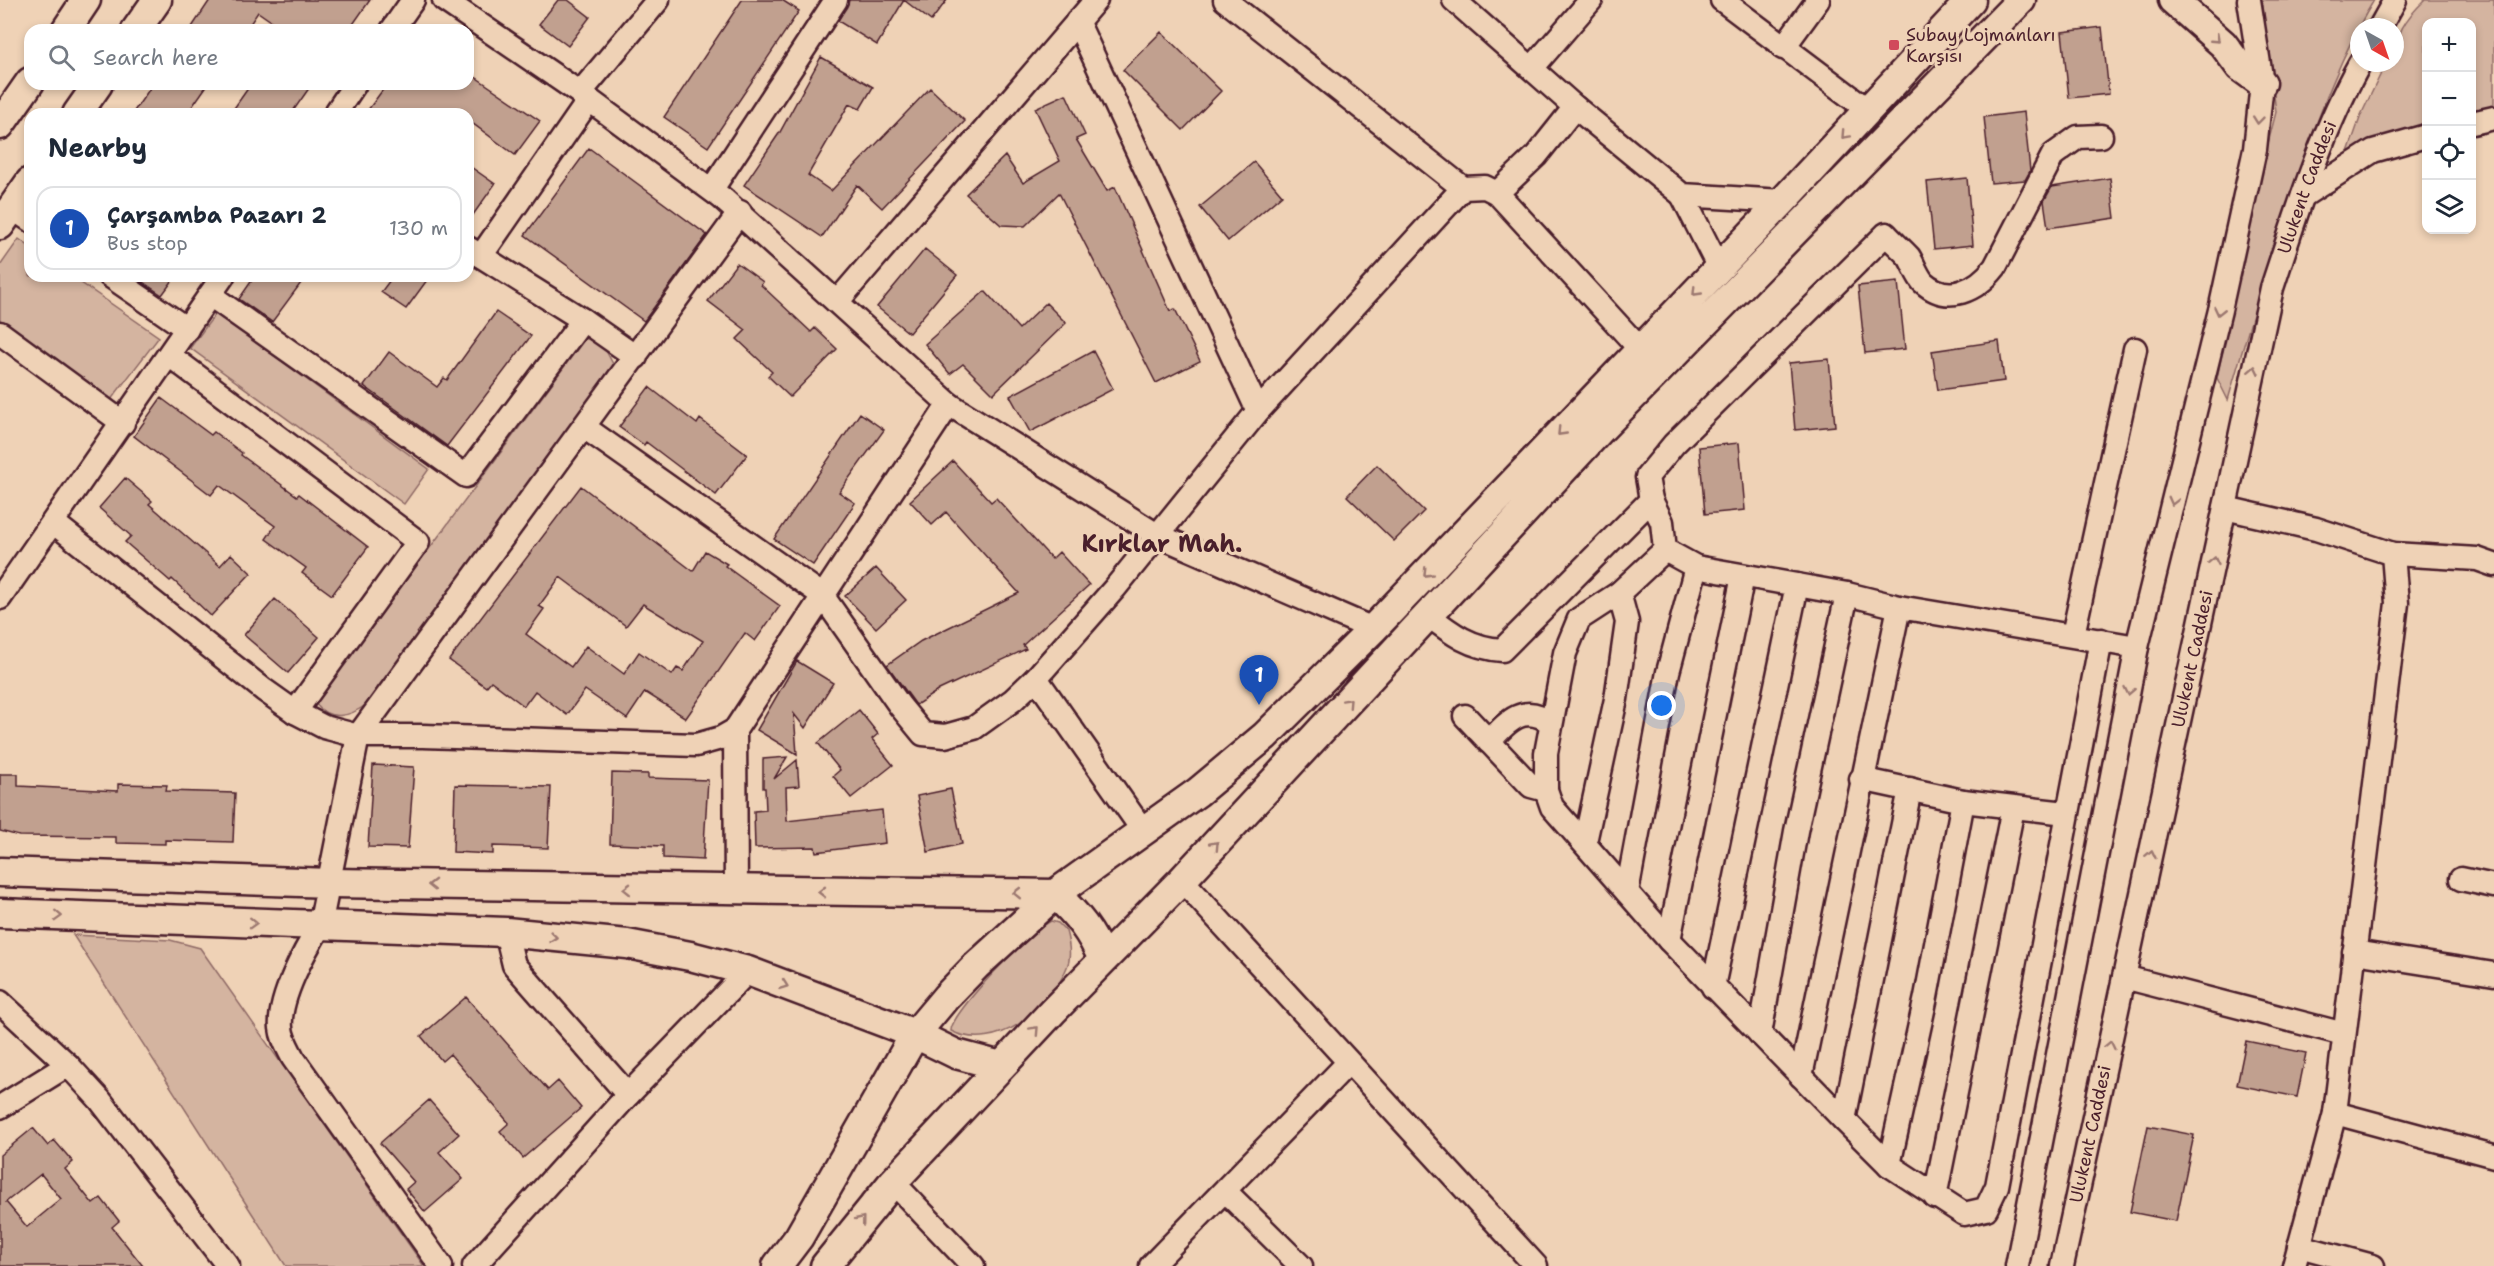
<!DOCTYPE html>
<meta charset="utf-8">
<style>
body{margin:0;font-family:"Shantell Sans",sans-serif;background:#f6f6f7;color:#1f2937}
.controls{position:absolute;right:18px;top:18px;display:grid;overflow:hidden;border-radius:12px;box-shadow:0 3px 9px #0003}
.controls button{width:54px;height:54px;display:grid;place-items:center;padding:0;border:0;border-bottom:2px solid #e0e1e3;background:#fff;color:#1f2937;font:30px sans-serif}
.compass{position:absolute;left:2350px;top:18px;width:54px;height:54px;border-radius:50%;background:#fff;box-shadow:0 3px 9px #0003;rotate:140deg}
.you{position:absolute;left:1662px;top:706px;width:21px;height:21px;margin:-15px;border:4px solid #fff;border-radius:50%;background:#1a73e8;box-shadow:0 0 0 9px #1a73e833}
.badge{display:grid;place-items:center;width:39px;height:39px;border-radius:50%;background:#111827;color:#fff;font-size:20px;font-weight:700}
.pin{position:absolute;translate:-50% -50px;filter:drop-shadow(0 2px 3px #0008)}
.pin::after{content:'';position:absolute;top:32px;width:21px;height:18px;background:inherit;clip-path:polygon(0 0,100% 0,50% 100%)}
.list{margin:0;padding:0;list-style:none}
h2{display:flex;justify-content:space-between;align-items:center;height:78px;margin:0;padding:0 24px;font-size:26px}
h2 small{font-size:20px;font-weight:400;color:#747a83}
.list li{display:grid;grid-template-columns:39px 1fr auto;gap:18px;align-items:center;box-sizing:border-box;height:84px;margin:0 12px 12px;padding:0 12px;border:2px solid #e0e1e3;border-radius:18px}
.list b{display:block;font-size:22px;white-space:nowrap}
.list p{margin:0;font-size:20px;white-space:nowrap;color:#747a83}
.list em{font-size:20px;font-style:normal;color:#747a83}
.icon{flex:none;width:33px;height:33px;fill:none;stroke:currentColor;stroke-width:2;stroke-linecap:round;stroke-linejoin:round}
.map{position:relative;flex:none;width:2494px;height:1266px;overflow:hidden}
.search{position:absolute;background:#fff;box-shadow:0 3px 9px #0003;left:24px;top:24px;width:450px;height:66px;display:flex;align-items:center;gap:15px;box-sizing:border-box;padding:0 21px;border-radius:18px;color:#747a83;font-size:22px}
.panel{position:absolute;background:#fff;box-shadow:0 3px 9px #0003;left:24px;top:108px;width:450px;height:174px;border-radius:18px}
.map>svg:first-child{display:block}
.green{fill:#d4b4a0;stroke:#8f6a66;stroke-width:1.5}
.building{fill:#c1a08f;stroke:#4a1f2b;stroke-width:1.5;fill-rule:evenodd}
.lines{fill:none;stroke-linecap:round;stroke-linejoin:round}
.minor-casing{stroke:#4a1f2b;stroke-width:27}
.major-casing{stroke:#4a1f2b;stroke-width:33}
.minor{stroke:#efd2b6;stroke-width:22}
.major{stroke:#efd2b6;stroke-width:28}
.oneway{stroke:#9c7870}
.poi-dot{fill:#d1495b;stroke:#efd2b6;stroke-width:2}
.labels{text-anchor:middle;stroke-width:6;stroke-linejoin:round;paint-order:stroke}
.poi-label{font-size:18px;fill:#4a1f2b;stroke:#efd2b6;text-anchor:start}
.street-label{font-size:18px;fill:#4a1f2b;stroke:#efd2b6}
.district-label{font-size:24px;font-weight:bold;fill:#4a1f2b;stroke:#efd2b6}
</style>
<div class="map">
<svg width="2494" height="1266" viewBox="0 0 2494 1266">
<rect width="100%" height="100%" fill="#efd2b6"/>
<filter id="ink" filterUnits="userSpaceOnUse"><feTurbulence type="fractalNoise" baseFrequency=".0167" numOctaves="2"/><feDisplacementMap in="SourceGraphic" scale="12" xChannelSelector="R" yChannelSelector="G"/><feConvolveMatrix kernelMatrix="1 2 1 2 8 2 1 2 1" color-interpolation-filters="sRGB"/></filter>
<g filter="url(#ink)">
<path class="green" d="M2262 0H2374C2341 54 2320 113 2299 172 2273 247 2250 323 2228 400L2217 378 2257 187 2276 112Z
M2425 0H2494V112L2472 118V22H2426V129L2346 158 2361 115 2386 63H2395C2395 34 2404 20 2425 0Z
M19 239 30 247V276H71L159 337 110 401 0 323V266Z
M216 313 429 469 404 504 190 348Z
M587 336 603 345 614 366 367 704C350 717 329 722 315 703Z
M1051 921 1058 923 1066 931C1069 942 1072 956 1067 967 1051 1009 996 1054 951 1031 950 1013 1033 929 1051 921Z
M73 935 170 940 200 948 424 1266H286Z"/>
<path class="building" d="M210 0H370L349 30H284L258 12 246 30H190Z
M558 0H568L590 17 568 46 539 24Z
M742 0H782L799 11 708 147 664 117Z
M849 0H904L877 45 838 21Z
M904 0H947L931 21Z
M2102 27 2109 94 2069 98 2062 32Z
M1161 32 1221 91 1183 130 1123 70Z
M821 57 873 87 860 109 849 104 808 175 831 191 930 88 965 121 882 208 857 185 822 237 744 185 780 132Z
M468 72 540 121 515 155 468 120V114H365L387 84H468Z
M153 84H208L187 114H132Z
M251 84H312L291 114H230Z
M1066 94 1085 135 1076 139 1107 191 1115 187 1170 311 1175 309 1200 361 1156 383 1059 193 1025 226 1001 225 966 194 1005 156 1023 183 1060 161 1035 108Z
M2024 112 2030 171 2025 180 1991 183 1984 117Z
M589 148 707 235 644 321 525 235Z
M1254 162 1282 195 1228 241 1200 207Z
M468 165 495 184 468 222Z
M1967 178 1973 245 1934 249 1927 182Z
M2110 178 2115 218 2048 228 2044 201 2052 187Z
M925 249 957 275 909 333 877 307Z
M737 263 763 282 761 285 811 332 815 328 837 349 790 397 768 376 772 372 737 339 746 330 708 301Z
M134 276H176L162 295Z
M255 276H291L301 283 272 322 239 299Z
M393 276H430L406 309 381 292Z
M1898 282 1905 349 1865 353 1858 286Z
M985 291 1019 329 1046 303 1066 323 993 394 963 364 950 374 925 344Z
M496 312 531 336 447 446 364 386 389 352 437 387 444 378 447 380Z
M1999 341 2004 381 1938 390 1932 351Z
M1093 351 1113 389 1030 432 1010 396Z
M1829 359 1835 426 1795 430 1789 363Z
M649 387 697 424 700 419 747 455 716 495 646 442 644 445 619 427Z
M161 398 211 435 214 432 242 453 241 455 297 496 299 494 368 547 332 595 302 573 306 568 266 539 275 526 219 485 211 495 134 436Z
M860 413 884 430 839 492 855 503 813 565 774 539Z
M1739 443 1745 510 1705 514 1699 447Z
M953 461 991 502 996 498 1052 559 1059 552 1089 585 1023 645 1026 649 939 690 916 705 887 665 921 641 1019 593 946 512 932 525 910 501Z
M1377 465 1424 511 1394 541 1347 496Z
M125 478 152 501 149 504 220 566 231 554 251 573 211 616 172 579 170 581 125 542 131 536 99 508Z
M581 486 693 571 705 551 727 564 725 566 780 606 755 641 745 633 686 718 645 692 627 719 585 690 567 715 535 691 524 706 491 681 486 687 449 660ZM560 577 626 626 643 604 703 641 683 671 677 668 672 675 639 652 624 674 586 646 571 667 526 634 544 609 539 606Z
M876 568 906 600 876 628 845 596Z
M275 599 319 637 288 673 244 635Z
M797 661 833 683 805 728 794 714 797 754 757 730Z
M859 710 878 734 872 739 893 765 851 798 833 776 840 770 818 743Z
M787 757 774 779 797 760 799 786 786 787 787 821 882 810 885 843 816 852 815 847 755 848 754 811 766 810 765 788H763V759Z
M373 765 414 767 408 848 368 847Z
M612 773 648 774V778L708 780 703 860 663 858V846L610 844Z
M0 774H18V786L118 791V784L167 785 166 791 235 793 233 842 165 840V844L116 843V837L19 836 0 831Z
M455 785 551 787 548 848 493 846V854L453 852Z
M951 789 962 844 928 852 917 796Z
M466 997 548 1090 558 1081 581 1108 523 1158 500 1131 509 1123 450 1054 442 1061 421 1036Z
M2246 1041 2306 1053 2297 1097 2237 1085Z
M429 1100 459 1134 439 1152 463 1179 425 1212 406 1189 414 1182 380 1143Z
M2148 1126 2194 1135 2176 1221 2130 1212Z
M33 1128 48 1146 54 1140 73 1162 65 1169 93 1204 101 1198 119 1221 112 1227 143 1266H0V1155ZM41 1174 61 1199 27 1227 6 1202Z"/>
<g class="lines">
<defs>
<g id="minor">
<path d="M444 0 580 93 722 198 949 404 1157 535 1373 629"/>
<path d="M1225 0 1463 188"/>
<path d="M1454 0 1575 107 1682 195 1783 201"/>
<path d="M1722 0 1868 110"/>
<path d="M1077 21 1258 411"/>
<path d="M2380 27 2395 0"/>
<path d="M392 30 413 0"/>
<path d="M1783 48 1818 0"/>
<path d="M1533 67 1591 0"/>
<path d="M580 93 658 0"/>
<path d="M335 114 355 84"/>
<path d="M2472 123 2494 118"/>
<path d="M2101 136 2078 137 2053 155 1995 267C1977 290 1948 305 1923 282 1917 275 1914 265 1909 257 1902 249 1893 242 1886 234L1674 444 1647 477 1651 500 1662 522 1665 550 1696 567 1847 594 1899 607 2137 647"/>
<path d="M712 189 836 0"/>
<path d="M1497 193 1640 349"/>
<path d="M1682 195 1719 268"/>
<path d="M2303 196 2373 151 2426 136"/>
<path d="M12 208 30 220"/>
<path d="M468 248 583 320 636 357"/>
<path d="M481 256 589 100"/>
<path d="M110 276 187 329"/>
<path d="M210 295 466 476 583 320"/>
<path d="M837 302 1096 0"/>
<path d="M0 333 123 423"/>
<path d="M169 355 418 542 295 712"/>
<path d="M584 427 822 595 900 706 923 734 945 736 974 728 1013 700 1036 678 1115 588 1258 411 1463 188 1485 187 1497 193 1536 156 1575 107"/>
<path d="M2225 508 2316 529 2393 554 2397 603 2335 1113 2294 1266"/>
<path d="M54 523 264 690 295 712 324 727 358 736H423L696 745 721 738 735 730 949 404"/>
<path d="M1665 550 1619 593 1579 619 1565 653 1546 753V790L1552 807 1669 940 1844 1120 1889 1165 1964 1214 1986 1209 1997 1186 2101 640"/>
<path d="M2393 554 2477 559 2494 565"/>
<path d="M0 598 223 276"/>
<path d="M1428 615C1452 634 1471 648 1502 650L1651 500"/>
<path d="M2073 635 2135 349"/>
<path d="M1036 678 1144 832"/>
<path d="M1465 716 1531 786 1546 790"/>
<path d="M735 730 736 891"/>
<path d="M1489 742C1508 720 1525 703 1551 723"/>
<path d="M1861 779 1963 801 2066 813"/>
<path d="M1585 842 1616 699 1627 622 1619 593"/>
<path d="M2461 879 2494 886"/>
<path d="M1182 880 1536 1266"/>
<path d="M1627 892 1668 672 1696 567"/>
<path d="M506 932 514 965 628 1095"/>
<path d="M1669 940 1743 576"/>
<path d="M2354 952 2494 974"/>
<path d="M2124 977 2344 1034"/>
<path d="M1713 987 1797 585"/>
<path d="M0 1002 68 1065 100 1100 228 1266"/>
<path d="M1760 1034 1796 831 1847 594"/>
<path d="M1801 1076 1899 607"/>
<path d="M0 1107 68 1065"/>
<path d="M2335 1113 2494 1156"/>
<path d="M1844 1120 1910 789"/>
<path d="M1889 1165 1926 997 1963 801"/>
<path d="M893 1182 973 1266"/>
<path d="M1225 1191 1301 1266"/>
<path d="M1935 1197 2013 808"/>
<path d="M2299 1246 2373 1266"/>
<path d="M441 1266 293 1058C288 1048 282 1039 281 1028 278 999 305 950 320 926L358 736 740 212"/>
<path d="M474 1266 628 1095 748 971"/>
<path d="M1151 1266 1348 1063"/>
<path d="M2017 1266 2137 647 2220 310 2255 149 2262 83 2249 0"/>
<path id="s1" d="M2062 1266 2272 288C2297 212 2321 133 2360 63"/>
</g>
<path id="major" d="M2173 0 2223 44 2240 67 2262 83
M66 30 86 0
M136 30 157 0
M77 114 98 84
M0 125 30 82
M0 225 30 182
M0 872 331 883 1055 894C1077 914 1092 933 1103 960
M0 913 506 932 627 944 690 956 748 971 915 1034 956 1054 1001 1066
M777 1266 799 1237 915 1034 946 997 976 966 1055 894 1198 792 1265 736 1373 629 1783 201 1971 0
M825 1266 893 1182 1053 1011 1182 880 1601 429 2021 0"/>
</defs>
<use href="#minor" class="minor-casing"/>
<use href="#major" class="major-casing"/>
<use href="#minor" class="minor"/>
<use href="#major" class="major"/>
</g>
<defs><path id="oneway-chevron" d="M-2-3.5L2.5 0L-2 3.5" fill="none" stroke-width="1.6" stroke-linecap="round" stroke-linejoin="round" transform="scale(1.5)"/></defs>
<g class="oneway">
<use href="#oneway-chevron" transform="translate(2216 39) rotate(43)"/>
<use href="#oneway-chevron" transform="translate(2258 120) rotate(96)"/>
<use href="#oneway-chevron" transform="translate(1845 135) rotate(133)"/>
<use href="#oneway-chevron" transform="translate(1696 292) rotate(134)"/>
<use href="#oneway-chevron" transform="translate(2219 311) rotate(103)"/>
<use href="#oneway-chevron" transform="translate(2254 370) rotate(-78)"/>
<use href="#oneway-chevron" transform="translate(1561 432) rotate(134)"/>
<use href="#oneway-chevron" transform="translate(2173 501) rotate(104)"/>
<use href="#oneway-chevron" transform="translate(2214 561) rotate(-78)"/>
<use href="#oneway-chevron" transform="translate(1427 573) rotate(134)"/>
<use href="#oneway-chevron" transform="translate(2129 691) rotate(101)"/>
<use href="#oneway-chevron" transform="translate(1348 702) rotate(-47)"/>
<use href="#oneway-chevron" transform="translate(1215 845) rotate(-47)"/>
<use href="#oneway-chevron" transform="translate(2151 854) rotate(-78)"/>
<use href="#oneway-chevron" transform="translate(432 885) rotate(-179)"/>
<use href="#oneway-chevron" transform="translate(627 889) rotate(-179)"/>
<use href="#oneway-chevron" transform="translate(822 892) rotate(-180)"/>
<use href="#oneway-chevron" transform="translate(1017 893) rotate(-179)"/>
<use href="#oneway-chevron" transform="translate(58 916) rotate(2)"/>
<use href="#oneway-chevron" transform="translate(253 923) rotate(2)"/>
<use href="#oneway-chevron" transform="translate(553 937) rotate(6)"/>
<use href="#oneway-chevron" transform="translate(784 985) rotate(20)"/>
<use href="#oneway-chevron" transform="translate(1035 1030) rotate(-47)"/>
<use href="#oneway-chevron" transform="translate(2110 1045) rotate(-78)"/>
<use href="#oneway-chevron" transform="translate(861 1220) rotate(-51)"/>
</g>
</g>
<rect class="poi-dot" x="1888" y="39" width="12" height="12" rx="3"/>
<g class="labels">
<g class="poi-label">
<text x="1906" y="41">Subay Lojmanları<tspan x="1906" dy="21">Karşısı</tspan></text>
</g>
<g class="street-label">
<text dy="6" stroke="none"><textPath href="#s1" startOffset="1107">Ulukent Caddesi</textPath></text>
<text dy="6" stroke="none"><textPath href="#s1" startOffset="621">Ulukent Caddesi</textPath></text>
<text dy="6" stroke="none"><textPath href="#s1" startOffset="135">Ulukent Caddesi</textPath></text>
</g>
<g class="district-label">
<text x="1162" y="552">Kırklar Mah.</text>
</g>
</g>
</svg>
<div class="controls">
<button>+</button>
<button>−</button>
<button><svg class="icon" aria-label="locate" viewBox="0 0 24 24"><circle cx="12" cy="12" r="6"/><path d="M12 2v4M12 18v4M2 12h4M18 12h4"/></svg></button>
<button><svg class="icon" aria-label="layers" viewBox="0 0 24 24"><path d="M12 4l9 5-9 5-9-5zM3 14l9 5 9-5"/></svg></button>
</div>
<svg class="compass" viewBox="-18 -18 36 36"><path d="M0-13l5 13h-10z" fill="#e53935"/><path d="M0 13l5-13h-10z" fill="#747a83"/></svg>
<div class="you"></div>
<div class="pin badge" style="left:1259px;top:705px;background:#1a4fb4">1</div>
<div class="search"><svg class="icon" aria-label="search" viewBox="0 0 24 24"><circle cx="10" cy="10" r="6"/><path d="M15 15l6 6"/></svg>Search here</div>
<section class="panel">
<h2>Nearby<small></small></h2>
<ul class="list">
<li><span class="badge" style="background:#1a4fb4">1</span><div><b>Çarşamba Pazarı 2</b><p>Bus stop</p></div><em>130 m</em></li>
</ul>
</section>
</div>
